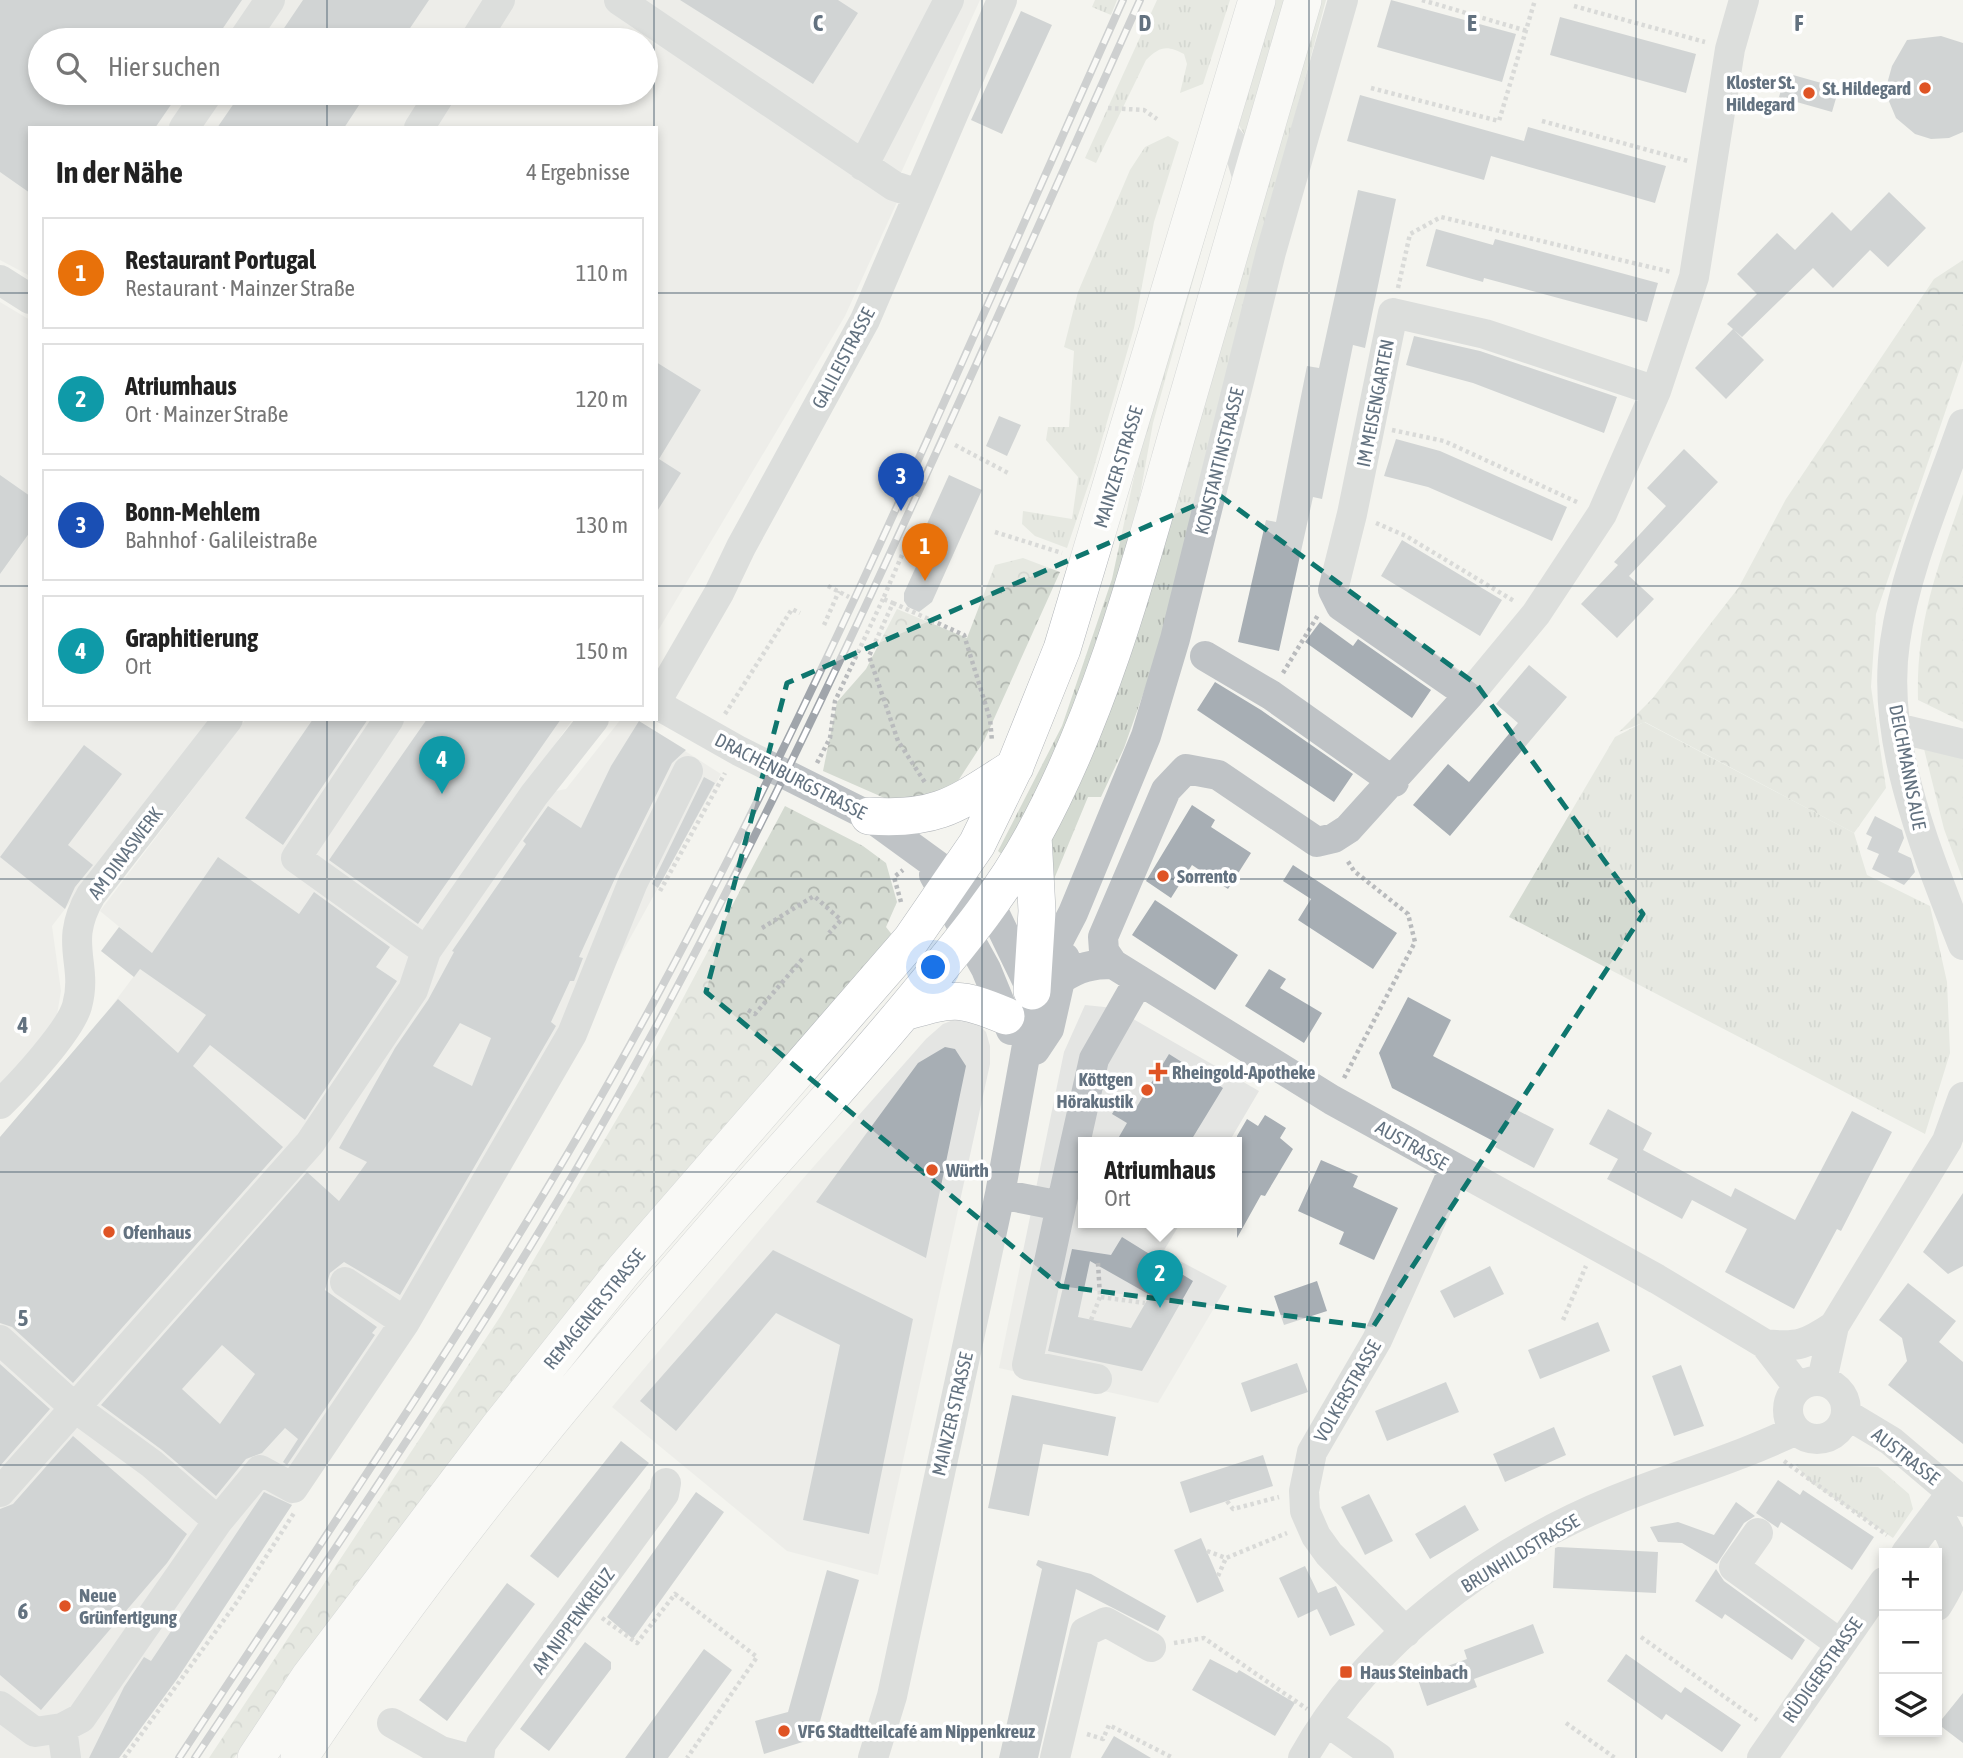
<!DOCTYPE html>
<html lang="de">
<meta charset="utf-8">
<style>
body{margin:0;font-family:"Asap Condensed",sans-serif;background:#f6f6f6;color:#222}
.controls{position:absolute;right:21px;bottom:21px;display:grid;overflow:hidden;border-radius:0px;box-shadow:0 4px 10px #0003}
.controls button{width:63px;height:63px;display:grid;place-items:center;padding:0;border:0;border-bottom:2px solid #e0e0e0;background:#fff;color:#222;font:35px sans-serif}
.you{position:absolute;left:934px;top:968px;width:24px;height:24px;margin:-18px;border:5px solid #fff;border-radius:50%;background:#1a73e8;box-shadow:0 0 0 10px #1a73e833}
.badge{display:grid;place-items:center;width:46px;height:46px;border-radius:50%;background:#0b8043;color:#fff;font-size:23px;font-weight:700}
.pin{position:absolute;translate:-50% -58px;filter:drop-shadow(0 2px 4px #0008)}
.pin::after{content:'';position:absolute;top:37px;width:24px;height:21px;background:inherit;clip-path:polygon(0 0,100% 0,50% 100%)}
.popup{position:absolute;left:1078px;top:1137px;width:164px;height:91px;box-sizing:border-box;display:grid;place-content:center;border-radius:0px;background:#fff;filter:drop-shadow(0 2px 5px #0005);font-size:23px;white-space:nowrap;color:#767676}
.popup b{font-size:26px;color:#222}
.popup::after{content:'';position:absolute;left:50%;top:100%;margin-left:-14px;border:14px solid transparent;border-top-color:#fff}
.list{margin:0;padding:0;list-style:none}
h2{display:flex;justify-content:space-between;align-items:center;height:91px;margin:0;padding:0 28px;font-size:30px}
h2 small{font-size:23px;font-weight:400;color:#767676}
.list li{display:grid;grid-template-columns:46px 1fr auto;gap:21px;align-items:center;box-sizing:border-box;height:112px;margin:0 14px 14px;padding:0 14px;border:2px solid #e0e0e0;border-radius:0px}
.list b{display:block;font-size:26px;white-space:nowrap}
.list p{margin:0;font-size:23px;white-space:nowrap;color:#767676}
.list em{font-size:23px;font-style:normal;color:#767676}
.icon{flex:none;width:38px;height:38px;fill:none;stroke:currentColor;stroke-width:2;stroke-linecap:round;stroke-linejoin:round}
.map{position:relative;flex:none;width:1963px;height:1758px;overflow:hidden}
.search{position:absolute;background:#fff;box-shadow:0 4px 10px #0003;left:28px;top:28px;width:630px;height:77px;display:flex;align-items:center;gap:18px;box-sizing:border-box;padding:0 24px;border-radius:38px;color:#767676;font-size:26px}
.panel{position:absolute;background:#fff;box-shadow:0 4px 10px #0003;left:28px;top:126px;width:630px;height:595px;border-radius:0px}
.map>svg:first-child{display:block}
.built{fill:#e4e5e3;fill-rule:evenodd}
.grass{fill:url(#grass-tufts)}
.forest{fill:url(#forest-crowns)}
.building{fill:#a7aeb4;fill-rule:evenodd}
.lines{fill:none;stroke-linecap:round;stroke-linejoin:round}
.major-casing{stroke:#b2b6ba;stroke-width:38}
.path{stroke:#b9bbbd;stroke-width:4.5;stroke-dasharray:3.5 3.5;stroke-linecap:butt}
.minor{stroke:#bfc3c6;stroke-width:30}
.major{stroke:#fff;stroke-width:37}
.rail-casing{stroke:#a0a5ab;stroke-width:8}
.rail{stroke:#fff;stroke-width:5;stroke-dasharray:16;stroke-linecap:butt}
.marked{fill:none;stroke:#0f766e;stroke-width:5;stroke-dasharray:14 9;stroke-linejoin:round}
.grid{fill:none;stroke:#637280;stroke-width:2;stroke-opacity:0.55}
.poi-dot{fill:#df5425;stroke:#fff;stroke-width:2.5}
.labels{text-anchor:middle;stroke-width:7;stroke-linejoin:round;paint-order:stroke}
.poi-label{font-size:19px;font-weight:bold;fill:#637280;stroke:#fff;text-anchor:start}
.street-label{font-size:19px;fill:#637280;stroke:#fff}
.grid-label{font-size:23px;text-anchor:middle;font-weight:bold;fill:#637280;stroke:#fff;stroke-width:7;stroke-linejoin:round;paint-order:stroke}
</style>
<div class="map">
<svg width="1963" height="1758" viewBox="0 0 1963 1758">
<defs>
<pattern id="grass-tufts" width="24" height="20" patternUnits="userSpaceOnUse" patternTransform="scale(1.75)"><rect width="24" height="20" fill="#d4dad1"/><path d="M3 7l-1-3M5 7V3M7 7l1-3M15 17l-1-3M17 17v-4M19 17l1-3" fill="none" stroke="#b0b5af"/></pattern>
<pattern id="forest-crowns" width="20" height="18" patternUnits="userSpaceOnUse" patternTransform="scale(1.75)"><rect width="20" height="18" fill="#d4dad1"/><path d="M2 6a3 3 0 1 1 6 0M12 15a3 3 0 1 1 6 0" fill="none" stroke="#b0b5af"/></pattern>
</defs>
<rect width="100%" height="100%" fill="#f4f4ef"/>
<path class="built" d="M0 0H980L895 186 903 189 845 316 656 634V128H30V276L0 260ZM40 40H646V93H40Z
M0 302 30 320V719H211L52 926 61 991 56 1021 0 1090Z
M246 719H573L541 764 535 795 566 789 621 719H635L721 774 448 1267 177 1679 119 1758H0V1137L105 1015 151 953 100 911Z
M1085 1005 1114 1008 1259 1091 1229 1142H1083V1222H1181L1163 1252 1227 1286 1158 1403 999 1368 1064 1052Z
M961 1017 980 1026 986 1032 990 1046V1064L878 1575 787 1551 612 1407 800 1182 926 1039 943 1024Z"/>
<path class="grass" d="M1095 0H1117L1111 15 1092 7Z
M1157 0H1230L1203 84 1180 93 1187 64 1184 54C1167 45 1160 46 1146 60L1096 163 1085 158Z
M1272 0H1288L1248 140 1236 121Z
M1318 0H1326L1261 242 1159 649 1124 748 1101 797H1088L1047 896 1046 858Z
M1168 136 1179 142 1154 222 1134 328 1092 474 1067 548 1035 536 1022 524 1023 511 1072 519 1078 477 1046 440 1048 427H1069L1074 351 1064 347 1078 292 1130 170 1145 147Z
M1223 174 1153 423 1136 517 1070 728 1005 857 998 851 1062 726 1112 579 1137 463Z
M1644 722 1854 833 1867 875 1930 906 1947 982 1950 1053 1925 1134 1509 917 1615 737Z
M1795 1464 1878 1467 1909 1494 1913 1509 1893 1538 1810 1482Z"/>
<path class="forest" d="M1963 260V360L1876 614 1871 687 1886 788 1854 833 1645 722 1619 732 1652 699 1739 587 1786 499 1934 279Z
M1963 494V722L1918 700C1916 620 1938 568 1963 494Z
M1023 558 1060 572 984 741 958 781 922 801 889 800 823 771 837 702 866 669 897 609 967 638 995 565Z
M1923 745 1963 758V880L1944 829Z
M785 806 863 846 886 863 897 902 886 927 893 936 304 1661 234 1758H209L500 1317 638 1083Z"/>
<path class="building" d="M0 0H242L215 40H40V93H179L155 128H30V193L0 172Z
M303 0H429L402 40H276Z
M680 0H838L858 13 813 84Z
M1391 0 1516 34 1502 82 1377 47Z
M1021 11 1052 25 1002 134 971 120Z
M1560 17 1696 54 1686 93 1550 55Z
M1941 36 1963 43V132L1949 138 1931 139 1915 134 1896 118 1888 99 1887 84 1892 66 1907 40Z
M1786 73 1839 88 1832 112 1779 97Z
M241 93H367L344 128H217Z
M1360 95 1524 141 1528 127 1666 166 1655 203 1491 156 1484 180 1347 141Z
M1358 190 1396 199 1365 348 1353 345 1322 499 1313 497 1279 651 1238 642 1266 520 1276 522 1307 366 1319 368Z
M1889 192 1926 228 1888 267 1870 250 1833 288 1813 268 1742 337 1734 330 1764 360 1726 399 1695 368 1733 329 1727 324 1757 294 1737 274 1777 233 1795 250 1832 212 1851 231Z
M1436 229 1493 245 1495 239 1658 283 1647 322 1484 278 1483 282 1426 266Z
M1414 336 1480 351 1617 397 1604 433 1473 383 1406 365Z
M656 362 701 390 659 459 681 473 656 513Z
M999 416 1021 425 1007 456 986 446Z
M1396 439 1440 451 1567 507 1552 541 1428 487 1384 476Z
M1684 449 1718 482 1629 576 1654 599 1617 638 1581 604 1618 565 1614 562 1666 506 1647 488Z
M0 475 30 496V532L0 574Z
M949 475 982 490 932 602 919 612 908 607 904 601V593L919 560 912 557Z
M1402 540 1502 600 1480 636 1381 576Z
M1320 622 1353 646 1358 639 1431 690 1412 718 1305 642Z
M1529 665 1567 697 1450 836 1413 805 1448 764 1469 782 1518 723 1496 704Z
M1215 682 1261 710 1353 774 1334 802 1197 710Z
M313 719H368L283 845 245 818Z
M427 719H561L418 924 329 860Z
M639 721 686 750 672 763 617 874 579 957 583 958 578 971 574 981H570L551 1022 556 1026 400 1295 344 1262 330 1273 325 1290 377 1327 372 1333 375 1335 287 1465 283 1462 298 1439 285 1428 262 1453 246 1459 216 1496 162 1450 101 1405 307 1172 339 1201 367 1162 339 1148 395 1048 428 1000 454 952 452 951 526 844 523 841 548 806 581 828 611 766ZM460 1023 491 1038 472 1086 433 1066ZM222 1345 255 1374 220 1424 182 1389Z
M84 745 122 774 68 845 93 865 75 887 65 909 0 857Z
M704 777 715 783 658 888 652 884Z
M1192 805 1215 820 1211 827 1251 853 1228 889 1192 865 1171 898 1146 881Z
M1875 816 1902 830 1904 838 1898 852 1911 858 1915 872 1904 885 1872 869 1879 854 1867 849 1872 837 1866 834Z
M218 857 299 914 314 892 390 947 376 967 397 981 305 1120 210 1045 193 1066 283 1147 73 1383 12 1327 0 1323V1137L118 999 178 1053 206 1015 140 969 134 977 101 951 119 927 152 953Z
M1293 865 1397 933 1373 969 1298 920 1311 899 1283 881Z
M1155 900 1238 955 1215 990 1132 935Z
M1269 969 1286 979 1280 988 1322 1013 1304 1043 1245 1006Z
M1408 997 1451 1020 1433 1056 1519 1101 1515 1109 1554 1129 1534 1168 1495 1147 1497 1143 1392 1088 1379 1053Z
M945 1047 955 1049 966 1066 926 1258 816 1202 918 1063Z
M1169 1054 1223 1088 1190 1142H1116L1127 1123 1112 1114 1121 1099 1136 1108Z
M1608 1109 1652 1133 1643 1150 1731 1197 1735 1188 1795 1220 1852 1111 1892 1132 1841 1231 1837 1229 1794 1309 1725 1272 1747 1229 1692 1200 1682 1219 1607 1179 1618 1159 1589 1144Z
M1265 1115 1286 1128 1280 1138 1293 1149 1265 1196 1261 1195 1237 1238V1136L1247 1119 1258 1126Z
M1321 1160 1358 1176 1353 1187 1398 1208 1374 1260 1339 1244 1344 1232 1298 1211Z
M1963 1193V1266L1948 1274 1923 1252Z
M1122 1237 1193 1281 1142 1371 1048 1351 1072 1249 1111 1255ZM1090 1261 1150 1295 1131 1328 1078 1317Z
M773 1250 913 1319 869 1534 803 1520 840 1345 776 1313 676 1431 640 1401Z
M1490 1266 1504 1294 1454 1318 1440 1291Z
M1317 1281 1327 1311 1284 1325 1274 1296Z
M1908 1283 1956 1321 1939 1342 1963 1362V1444L1888 1385 1907 1361 1902 1338 1879 1320Z
M1598 1322 1610 1351 1540 1379 1528 1350Z
M1297 1363 1308 1392 1251 1412 1241 1383Z
M0 1364 50 1409 0 1466Z
M1681 1365 1704 1426 1674 1436 1652 1376Z
M1446 1382 1459 1412 1387 1441 1375 1411Z
M1012 1395 1116 1417 1108 1456 1043 1444 1029 1516 988 1508Z
M1554 1427 1566 1455 1505 1482 1493 1454Z
M73 1436 187 1534 167 1563 41 1710 0 1675V1509L13 1504Z
M621 1441 649 1463 558 1578 530 1556Z
M1263 1455 1273 1486 1190 1513 1180 1482Z
M1778 1480 1800 1495 1803 1490 1874 1537 1852 1570 1781 1522 1778 1528 1756 1513Z
M264 1492 292 1505 177 1679 119 1758H89L124 1687 144 1657 151 1661Z
M696 1492 724 1512 633 1639 607 1617Z
M1369 1494 1393 1541 1365 1555 1341 1507Z
M1736 1502 1755 1516 1744 1523 1717 1564 1682 1543 1658 1542 1650 1527 1678 1522 1714 1535Z
M1465 1505 1479 1530 1430 1559 1415 1534Z
M1201 1538 1224 1591 1197 1603 1174 1550Z
M1558 1547 1658 1552 1656 1593 1553 1588 1555 1548Z
M1038 1560 1091 1574 1166 1616 1158 1631 1076 1589 1038 1758H999L1042 1569 1036 1565Z
M1305 1566 1318 1593 1336 1586 1355 1625 1330 1636 1317 1609 1298 1618 1279 1578Z
M1716 1569 1724 1581 1805 1640 1792 1660 1725 1614 1722 1619 1695 1601Z
M827 1570 859 1580 819 1725 812 1723 809 1740 764 1754 755 1721 788 1712Z
M507 1583 535 1604 447 1721 419 1700Z
M1533 1624 1544 1653 1474 1679 1477 1687 1427 1706 1417 1677 1467 1659 1464 1650Z
M585 1642 611 1662V1669L549 1751 520 1729Z
M704 1649 732 1670 668 1758H625Z
M1626 1654 1681 1693 1685 1687 1741 1725 1722 1752 1666 1714 1662 1720 1607 1681Z
M1210 1659 1237 1673 1239 1670 1295 1703 1275 1736 1192 1690Z
M1963 1693V1743L1938 1724Z
M1114 1736 1151 1758H1101Z"/>
<g class="lines">
<defs>
<path id="major" d="M869 816C939 821 958 803 1015 767
M1032 991 1037 911 1033 836
M904 1012C953 998 958 996 1006 1016
M256 1758 309 1678 500 1426 624 1270 911 940 977 844 1015 766 1062 649 1257 0
M299 1758C429 1562 579 1382 734 1205 798 1133 863 1062 924 987 964 939 1003 891 1033 836 1101 712 1138 573 1176 438 1218 292 1260 146 1303 0"/>
</defs>
<use href="#major" class="major-casing"/>
<path class="path" d="M1422 0 1527 31
M1574 6 1705 42
M1371 88 1499 121 1535 0
M1108 108 1144 110 1157 119
M1542 121 1688 161
M1398 288 1410 234 1441 217 1671 272
M1392 430 1444 441 1579 503
M955 445 1010 474
M1376 523 1406 536 1514 601
M995 532 1062 553
M902 555 883 599 893 603 869 656 898 741 926 784
M828 586 849 597
M893 603 964 635 990 719 992 741
M824 625 839 591
M1283 673 1318 615
M725 714 792 609 800 613
M817 763 830 738 835 701 883 599
M660 891 725 773
M901 902 894 877 903 870
M762 928 814 896 841 920 829 933
M748 1010 755 1014 804 957
M1344 1078 1415 942 1408 914 1354 871 1347 860
M1098 1263 1100 1297 1145 1303
M1091 1320 1100 1297
M1563 1320 1586 1266
M1784 1461 1887 1535
M1227 1501 1233 1509 1279 1497
M1207 1551 1226 1558 1287 1533
M1218 1576 1226 1558
M602 1618 637 1643 675 1594 757 1657 687 1758
M1641 1637 1757 1720
M1174 1643 1204 1638 1307 1709
M1566 1723 1615 1758
M1087 1734 1103 1739 1109 1725 1173 1758
M124 1758 237 1602 294 1513"/>
<path class="minor" d="M619 0 894 186 918 194
M243 40 270 0
M475 40 500 0
M184 128 208 93
M419 128 441 93
M1219 128 1240 153 1249 183
M863 166 949 0
M0 280 30 299
M1963 424C1939 493 1905 570 1895 642 1880 742 1927 853 1963 945
M1205 656 1271 695 1394 782
M1469 695 1341 606 1333 590 1352 514 1393 313 1485 334 1656 391
M656 702 719 593 741 547 865 320 1002 0
M656 704 739 751 869 816 990 904 1032 991 1031 1023 1000 1194 892 1696 873 1758
M389 719 296 858 426 951
M1897 728 1963 744
M934 875 986 969 1011 1030
M1113 964 1104 951 1103 937 1166 790 1186 769 1218 775 1317 842 1334 838 1348 829 1469 695 1536 614 1602 514 1656 391 1694 277 1730 49 1744 0
M1061 979C1079 967 1092 964 1113 964L1332 1100 1657 1279 1765 1344 1798 1387
M1035 986 1073 913 1146 736 1175 639 1271 252 1343 0
M1035 1050 1049 1029 1065 958
M0 1104C20 1085 70 1031 77 1006 89 963 62 944 91 895L228 719
M1000 1194 1061 1206 1094 1059 1139 980
M1061 1206 1027 1365 1097 1379
M345 1282 405 1322 572 1034 633 882 688 771
M0 1340 74 1407 152 1464 218 1521
M1765 1344C1798 1348 1807 1344 1834 1326
M1822 1380 1834 1326 1947 1141 1963 1097
M1788 1410a29 29 0 1 1 58 0a29 29 0 1 1-58 0Z
M1846 1414 1891 1441 1963 1502
M0 1492 310 1143 413 990 426 951 534 795 594 719
M1758 1533 1734 1567 1839 1643
M1906 1553 1947 1499
M1937 1606C1963 1563 1963 1554 1937 1512
M1406 1632 1329 1554 1316 1536 1305 1511 1304 1491 1312 1452 1377 1340 1454 1169
M0 1706 35 1732 62 1728 81 1718 218 1521 260 1470 293 1488 405 1322
M1326 1721 1379 1758
M392 1723 441 1751 467 1758
M62 1728 66 1758
M479 1758 481 1744 664 1494 666 1483
M1055 1758 1085 1632 1106 1622 1151 1647
M1303 1758C1368 1642 1491 1551 1613 1501 1673 1476 1737 1459 1796 1430
M1762 1758 1884 1582"/>
<use href="#major" class="major"/>
<defs>
<path id="rail" d="M179 1758C344 1507 516 1258 659 992 832 670 974 333 1123 0
M195 1758C345 1532 502 1309 632 1071 822 724 977 360 1140 0"/>
</defs>
<use href="#rail" class="rail-casing"/>
<use href="#rail" class="rail"/>
</g>
<path d="M0 0H1963V1758H0ZM1219 495 1477 685 1643 914 1373 1327 1060 1286 706 992 787 683Z" fill="#f4f4ef" fill-opacity=".55" fill-rule="evenodd"/>
<path class="marked" d="M1219 495 1477 685 1643 914 1373 1327 1060 1286 706 992 787 683Z"/>
<path class="grid" d="M327 0V40M654 0V128M982 0V1758M1309 0V1758M1636 0V1758M327 93V128M0 293H30M656 293H1963M0 586H30M656 586H1963M327 719V1758M654 719V1758M0 879H1963M0 1172H1963M0 1465H1963"/>
<g class="poi-dot">
<circle cx="1925" cy="88" r="7"/>
<circle cx="1809" cy="93" r="7"/>
<circle cx="1163" cy="876" r="7"/>
<path d="M1154.5 1061.5h7v7h7v7h-7v7h-7v-7h-7v-7h7z"/>
<circle cx="1147" cy="1090" r="7"/>
<circle cx="932" cy="1170" r="7"/>
<circle cx="109" cy="1232" r="7"/>
<circle cx="65" cy="1606" r="7"/>
<rect x="1339" y="1665" width="14" height="14" rx="3.5"/>
<circle cx="784" cy="1731" r="7"/>
</g>
<g class="labels">
<g class="poi-label">
<text x="1795" y="89" text-anchor="end">Kloster St.<tspan x="1795" dy="22">Hildegard</tspan></text>
<text x="1911" y="95" text-anchor="end">St. Hildegard</text>
<text x="1177" y="883">Sorrento</text>
<text x="1172" y="1079">Rheingold-Apotheke</text>
<text x="1133" y="1086" text-anchor="end">Köttgen<tspan x="1133" dy="22">Hörakustik</tspan></text>
<text x="946" y="1177">Würth</text>
<text x="123" y="1239">Ofenhaus</text>
<text x="79" y="1602">Neue<tspan x="79" dy="22">Grünfertigung</tspan></text>
<text x="1360" y="1679">Haus Steinbach</text>
<text x="798" y="1738">VFG Stadtteilcafé am Nippenkreuz</text>
</g>
<g class="street-label">
<text transform="translate(843 358) rotate(-62)" y="7">GALILEISTRASSE</text>
<text transform="translate(1375 403) rotate(-79)" y="7">IM MEISENGARTEN</text>
<text transform="translate(1219 461) rotate(-76)" y="7">KONSTANTINSTRASSE</text>
<text transform="translate(1118 467) rotate(-73)" y="7">MAINZER STRASSE</text>
<text transform="translate(1908 767) rotate(79)" y="7">DEICHMANNS AUE</text>
<text transform="translate(791 776) rotate(27)" y="7">DRACHENBURGSTRASSE</text>
<text transform="translate(125 853) rotate(-53)" y="7">AM DINASWERK</text>
<text transform="translate(1412 1145) rotate(30)" y="7">AUSTRASSE</text>
<text transform="translate(594 1309) rotate(-51)" y="7">REMAGENER STRASSE</text>
<text transform="translate(1347 1391) rotate(-60)" y="7">VOLKERSTRASSE</text>
<text transform="translate(952 1414) rotate(-77)" y="7">MAINZER STRASSE</text>
<text transform="translate(1906 1456) rotate(38)" y="7">AUSTRASSE</text>
<text transform="translate(1520 1553) rotate(-31)" y="7">BRUNHILDSTRASSE</text>
<text transform="translate(573 1621) rotate(-54)" y="7">AM NIPPENKREUZ</text>
<text transform="translate(1822 1670) rotate(-55)" y="7">RÜDIGERSTRASSE</text>
</g>
</g>
<g class="grid-label">
<text x="818" y="31">C</text>
<text x="1145" y="31">D</text>
<text x="1472" y="31">E</text>
<text x="1799" y="31">F</text>
<text x="23" y="1033">4</text>
<text x="23" y="1326">5</text>
<text x="23" y="1619">6</text>
</g>
</svg>
<div class="controls">
<button>+</button>
<button>−</button>
<button><svg class="icon" aria-label="layers" viewBox="0 0 24 24"><path d="M12 4l9 5-9 5-9-5zM3 14l9 5 9-5"/></svg></button>
</div>
<div class="you"></div>
<div class="pin badge" style="left:925px;top:581px;background:#e8710a">1</div>
<div class="pin badge" style="left:1160px;top:1308px;background:#0f9aa8">2</div>
<div class="popup"><b>Atriumhaus</b>Ort</div>
<div class="pin badge" style="left:901px;top:511px;background:#1a4fb4">3</div>
<div class="pin badge" style="left:442px;top:794px;background:#0f9aa8">4</div>
<div class="search"><svg class="icon" aria-label="search" viewBox="0 0 24 24"><circle cx="10" cy="10" r="6"/><path d="M15 15l6 6"/></svg>Hier suchen</div>
<section class="panel">
<h2>In der Nähe<small>4 Ergebnisse</small></h2>
<ul class="list">
<li><span class="badge" style="background:#e8710a">1</span><div><b>Restaurant Portugal</b><p>Restaurant · Mainzer Straße</p></div><em>110 m</em></li>
<li><span class="badge" style="background:#0f9aa8">2</span><div><b>Atriumhaus</b><p>Ort · Mainzer Straße</p></div><em>120 m</em></li>
<li><span class="badge" style="background:#1a4fb4">3</span><div><b>Bonn-Mehlem</b><p>Bahnhof · Galileistraße</p></div><em>130 m</em></li>
<li><span class="badge" style="background:#0f9aa8">4</span><div><b>Graphitierung</b><p>Ort</p></div><em>150 m</em></li>
</ul>
</section>
</div>
